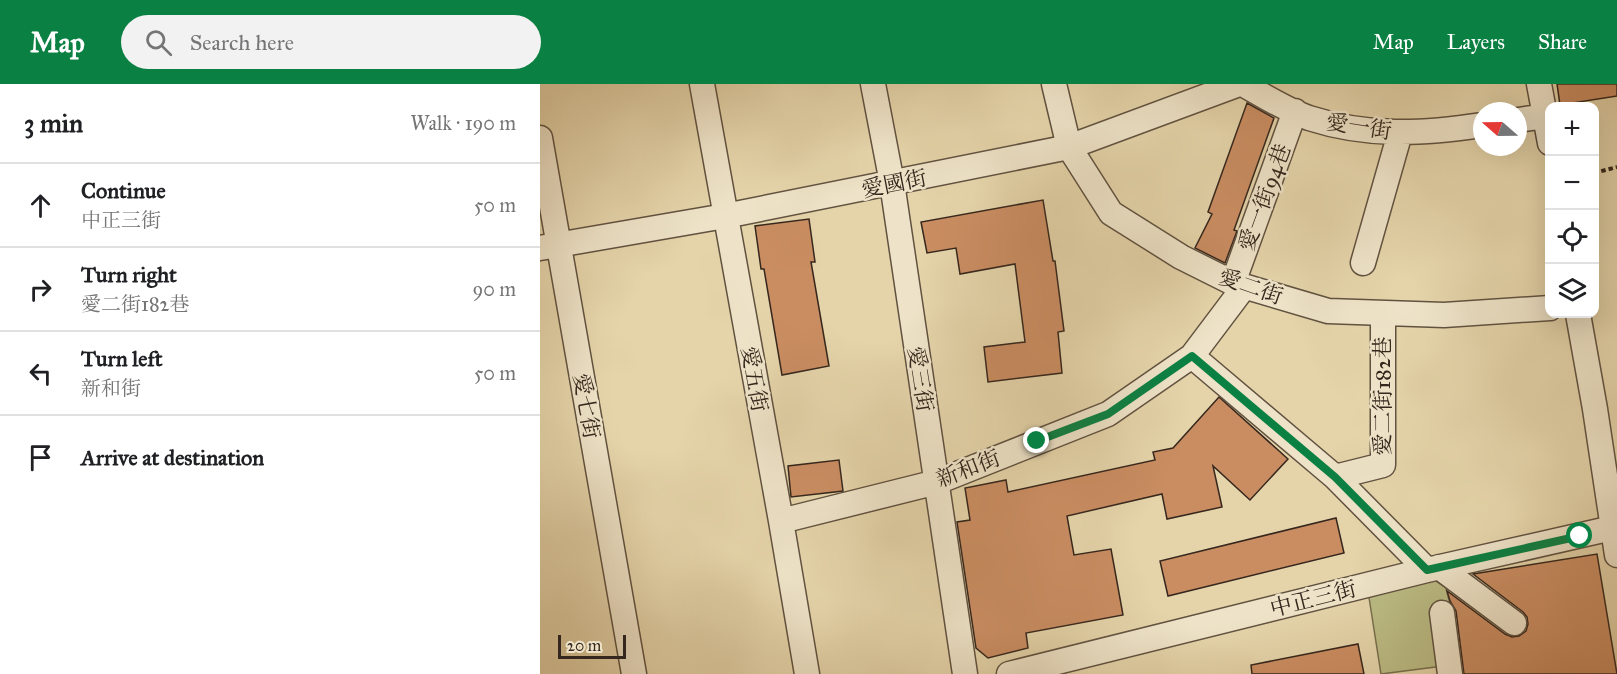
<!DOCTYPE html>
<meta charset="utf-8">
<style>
body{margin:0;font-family:"IM FELL Great Primer","Noto Serif TC",serif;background:#f2f2f2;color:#202124}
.controls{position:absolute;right:18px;top:18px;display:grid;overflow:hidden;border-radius:12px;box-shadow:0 6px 24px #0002}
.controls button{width:54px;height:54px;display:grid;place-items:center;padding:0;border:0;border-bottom:2px solid #e0e0e0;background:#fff;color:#202124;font:30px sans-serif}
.compass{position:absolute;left:933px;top:18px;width:54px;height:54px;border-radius:50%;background:#fff;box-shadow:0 6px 24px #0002;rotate:290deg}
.scale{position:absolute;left:18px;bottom:15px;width:68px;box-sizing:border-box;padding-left:6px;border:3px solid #35271d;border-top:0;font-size:16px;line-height:21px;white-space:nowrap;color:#35271d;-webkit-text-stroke:4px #eee3c8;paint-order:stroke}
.stop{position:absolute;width:18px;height:18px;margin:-14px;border:4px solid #0b8043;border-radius:50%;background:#fff}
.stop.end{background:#0b8043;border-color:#fff;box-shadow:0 2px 6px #0008}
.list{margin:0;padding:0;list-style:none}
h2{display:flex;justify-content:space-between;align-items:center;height:78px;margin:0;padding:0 24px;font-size:26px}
h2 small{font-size:20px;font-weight:400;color:#757577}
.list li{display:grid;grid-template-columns:39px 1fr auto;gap:18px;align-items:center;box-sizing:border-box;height:84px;padding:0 24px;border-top:2px solid #e0e0e0}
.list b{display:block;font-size:22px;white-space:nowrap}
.list p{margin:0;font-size:20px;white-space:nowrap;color:#757577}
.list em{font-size:20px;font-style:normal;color:#757577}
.icon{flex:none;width:33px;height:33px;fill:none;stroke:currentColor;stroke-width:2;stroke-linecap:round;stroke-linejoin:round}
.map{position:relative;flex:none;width:1077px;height:590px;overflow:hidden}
header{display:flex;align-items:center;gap:36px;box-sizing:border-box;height:84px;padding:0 30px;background:#0b8043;color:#fff}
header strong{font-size:28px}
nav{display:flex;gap:33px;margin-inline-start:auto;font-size:21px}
.search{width:420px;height:54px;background:#f2f2f2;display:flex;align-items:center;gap:15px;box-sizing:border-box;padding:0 21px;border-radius:33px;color:#757577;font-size:22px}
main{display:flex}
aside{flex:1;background:#fff}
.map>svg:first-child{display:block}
.green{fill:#bbbb84;stroke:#787150;stroke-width:1.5}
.building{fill:#ca8d62;stroke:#35271d;stroke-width:1.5}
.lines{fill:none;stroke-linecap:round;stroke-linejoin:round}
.minor-casing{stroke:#615240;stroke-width:27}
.path{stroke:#35271d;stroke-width:4;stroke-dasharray:4.5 3;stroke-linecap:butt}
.minor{stroke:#eee3c8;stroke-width:24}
.route{stroke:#0b8043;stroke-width:8}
.labels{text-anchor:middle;stroke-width:5;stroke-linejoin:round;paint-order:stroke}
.street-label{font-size:22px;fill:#35271d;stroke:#eee3c8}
</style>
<header>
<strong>Map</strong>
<div class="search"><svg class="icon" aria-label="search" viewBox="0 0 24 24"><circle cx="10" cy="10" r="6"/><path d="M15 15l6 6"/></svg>Search here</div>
<nav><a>Map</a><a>Layers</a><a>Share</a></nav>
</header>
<main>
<aside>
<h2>3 min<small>Walk · 190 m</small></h2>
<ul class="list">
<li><svg class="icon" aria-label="ahead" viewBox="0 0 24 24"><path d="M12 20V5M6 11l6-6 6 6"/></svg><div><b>Continue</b><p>中正三街</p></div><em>50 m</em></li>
<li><svg class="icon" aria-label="right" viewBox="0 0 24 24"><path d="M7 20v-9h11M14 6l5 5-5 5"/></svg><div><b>Turn right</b><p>愛二街182巷</p></div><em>90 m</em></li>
<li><svg class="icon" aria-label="left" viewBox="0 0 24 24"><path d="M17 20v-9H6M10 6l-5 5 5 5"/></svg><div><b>Turn left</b><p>新和街</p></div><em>50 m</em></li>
<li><svg class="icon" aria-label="arrive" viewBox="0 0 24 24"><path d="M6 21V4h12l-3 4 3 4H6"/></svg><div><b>Arrive at destination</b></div></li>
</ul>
</aside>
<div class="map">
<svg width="1077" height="590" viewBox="0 0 1077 590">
<rect width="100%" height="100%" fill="#e5d4aa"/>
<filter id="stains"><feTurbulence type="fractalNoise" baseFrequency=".00333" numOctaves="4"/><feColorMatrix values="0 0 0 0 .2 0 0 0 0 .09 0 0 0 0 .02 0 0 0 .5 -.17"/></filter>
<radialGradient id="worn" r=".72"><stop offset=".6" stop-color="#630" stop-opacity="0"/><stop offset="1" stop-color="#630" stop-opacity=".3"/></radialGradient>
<path class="green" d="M890 493 906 504 910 520 895 523 903 582 841 590 828 507Z"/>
<path class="building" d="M1017 0H1077V12L1020 21Z
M707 19 734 34 694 146 697 147 685 179 655 164 672 130 668 128Z
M503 116 513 177H515L524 247 518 248 522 289 448 298 444 263 485 258 475 180 420 190 416 164 387 169 381 138Z
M269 135 275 178H271L289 282 242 291 224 185H221L215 142Z
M679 313 748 375 710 416 673 382 682 423 627 435 622 410 527 432 534 471 571 465 583 531 486 549 488 564 448 574 436 564 417 438 430 436 425 404 466 396 468 408 615 376 613 368 633 364Z
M299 376 303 407 251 413 248 382Z
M796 434 804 469 628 512 620 477Z
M1057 470 1077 590H924L916 527 910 517 907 507 965 550 972 553 979 552 986 547 988 540 987 533 983 528 933 490Z
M818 560 824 590H712L711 581Z"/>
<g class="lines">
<defs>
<path id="minor" d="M162 0 241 437 267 590
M333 0 352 99 425 590
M514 0 529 63 571 129 641 173 693 199 788 227 904 231 1010 224
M703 0C724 12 746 26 769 34 828 53 882 50 942 41
M999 0 1010 59
M978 36 1005 32
M0 54 94 590
M0 164 185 132 529 63 699 0
M823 179 860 49
M693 199 755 27
M1038 230 1055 325 1077 471
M652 272 795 393 887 486
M795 393 843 381V229
M241 437 397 398 568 330 652 272 704 203
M899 483 974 539
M902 529 910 590
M469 590 887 486 1077 443"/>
</defs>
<use href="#minor" class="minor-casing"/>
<path class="path" d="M1054 89 1077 83"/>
<use href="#minor" class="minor"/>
</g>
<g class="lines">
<path class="route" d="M497 357 568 330 652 272 795 393 887 486 1040 452"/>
</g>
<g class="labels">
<g class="street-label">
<text transform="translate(819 42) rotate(9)" y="8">愛一街</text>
<text transform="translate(354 99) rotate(-11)" y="8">愛國街</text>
<text transform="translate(724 113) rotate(-70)" y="8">愛一街94巷</text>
<text transform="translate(711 202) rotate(19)" y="8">愛二街</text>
<text transform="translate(215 295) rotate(80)" y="8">愛五街</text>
<text transform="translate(381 295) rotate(81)" y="8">愛三街</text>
<text transform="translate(842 312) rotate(-90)" y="8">愛二街182巷</text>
<text transform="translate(47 322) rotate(80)" y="8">愛七街</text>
<text transform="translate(428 384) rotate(-21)" y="8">新和街</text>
<text transform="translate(773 514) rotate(-14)" y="8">中正三街</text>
</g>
</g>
<rect width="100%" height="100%" filter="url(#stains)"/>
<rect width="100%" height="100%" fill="url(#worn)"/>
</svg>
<div class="controls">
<button>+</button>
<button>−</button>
<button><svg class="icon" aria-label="locate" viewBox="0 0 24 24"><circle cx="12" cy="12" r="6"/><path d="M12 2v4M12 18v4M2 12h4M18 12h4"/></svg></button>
<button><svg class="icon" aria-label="layers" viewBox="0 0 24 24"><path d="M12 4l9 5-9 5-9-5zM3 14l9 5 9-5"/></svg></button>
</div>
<svg class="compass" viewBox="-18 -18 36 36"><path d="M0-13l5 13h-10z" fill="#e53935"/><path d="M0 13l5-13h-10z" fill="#757577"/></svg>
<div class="scale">20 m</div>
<div class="stop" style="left:1040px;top:452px"></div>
<div class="stop end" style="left:497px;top:357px"></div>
</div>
</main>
